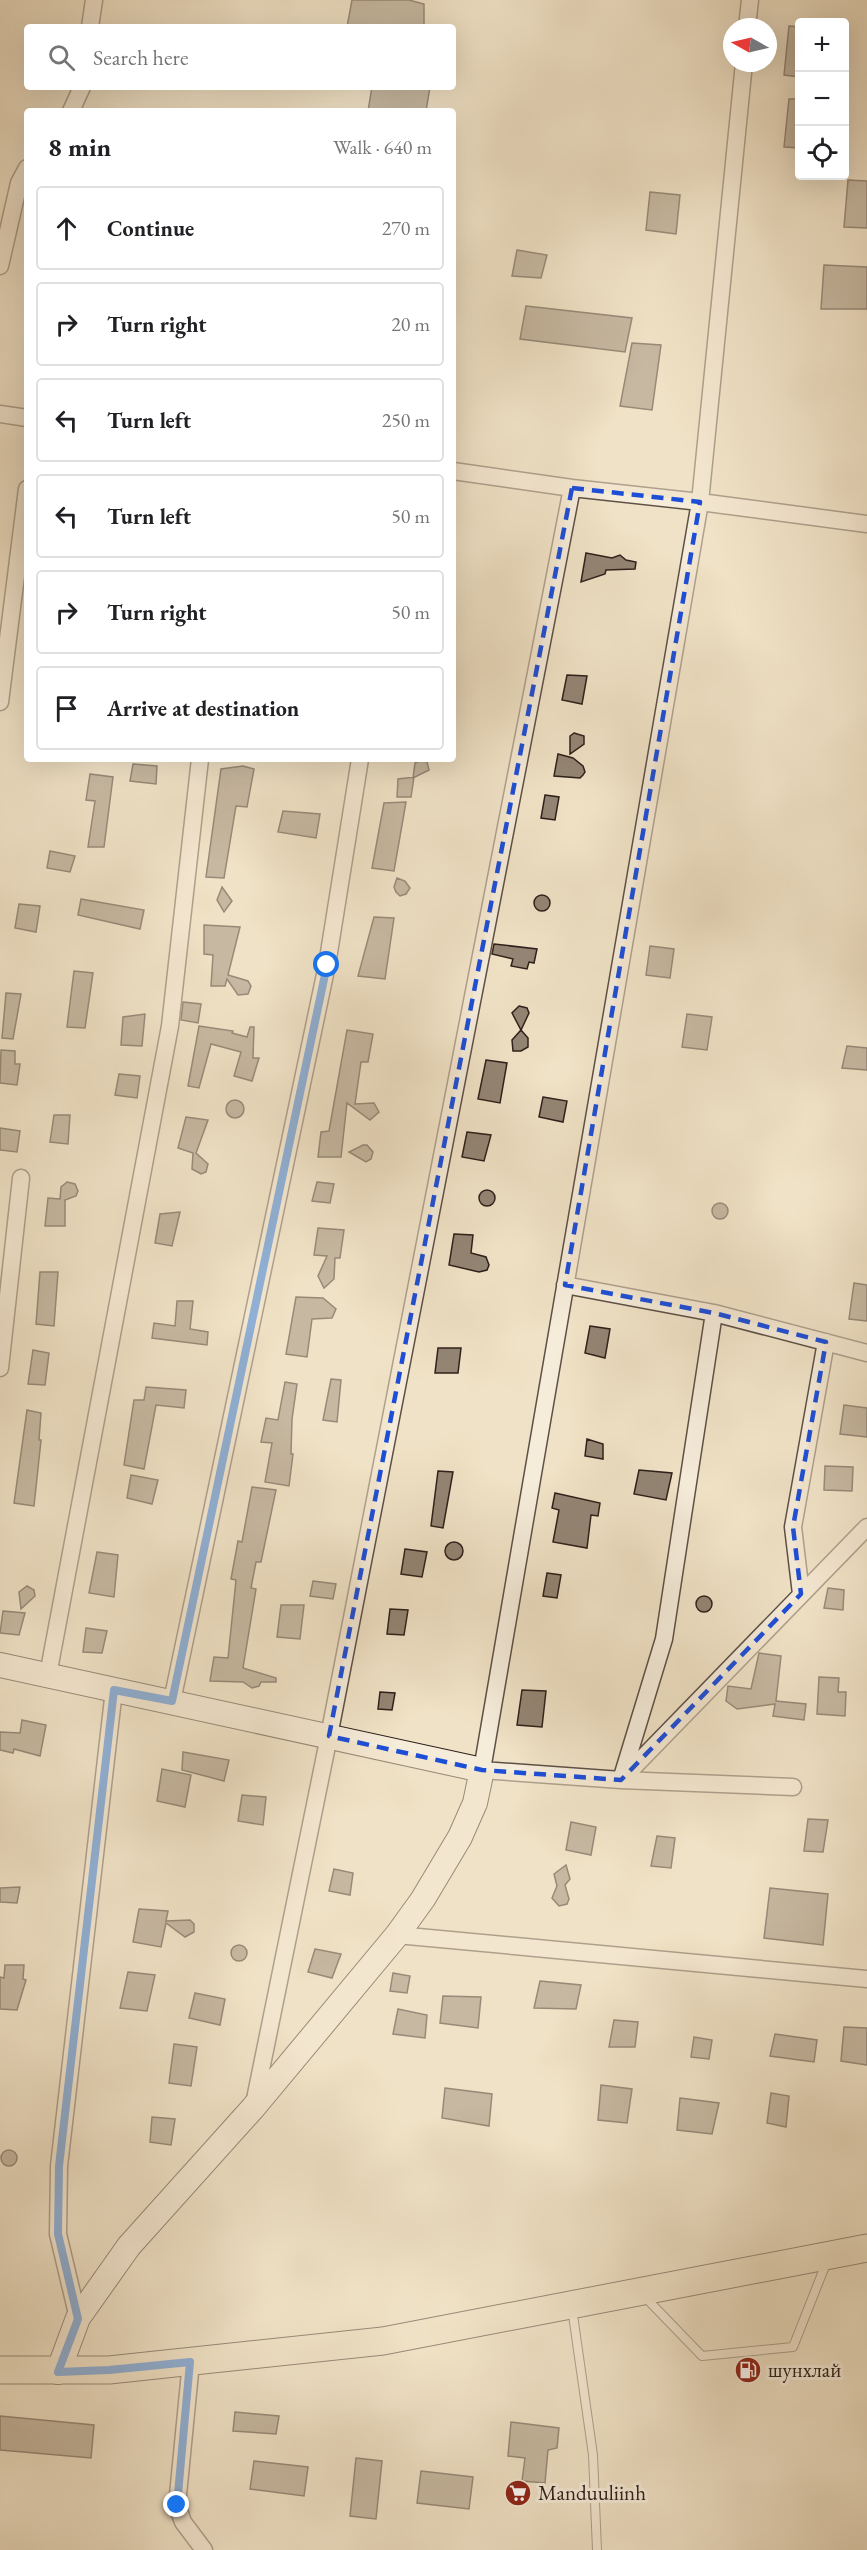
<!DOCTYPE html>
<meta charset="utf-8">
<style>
body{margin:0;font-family:"EB Garamond",serif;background:#f2f2f2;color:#202124}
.controls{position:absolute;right:18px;top:18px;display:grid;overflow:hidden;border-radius:6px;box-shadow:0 6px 24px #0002}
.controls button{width:54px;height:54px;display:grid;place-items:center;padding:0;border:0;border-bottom:2px solid #e0e0e0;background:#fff;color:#202124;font:30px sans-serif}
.compass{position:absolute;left:723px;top:18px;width:54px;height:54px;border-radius:50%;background:#fff;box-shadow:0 6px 24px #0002;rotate:278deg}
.stop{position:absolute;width:18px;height:18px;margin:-14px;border:4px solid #1a73e8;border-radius:50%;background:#fff}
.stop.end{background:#1a73e8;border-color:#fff;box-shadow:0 2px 6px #0008}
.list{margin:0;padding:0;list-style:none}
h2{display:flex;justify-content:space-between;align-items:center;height:78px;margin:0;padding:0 24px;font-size:26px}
h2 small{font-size:20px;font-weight:400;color:#757577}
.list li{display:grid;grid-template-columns:39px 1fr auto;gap:18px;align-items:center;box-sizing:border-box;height:84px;margin:0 12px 12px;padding:0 12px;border:2px solid #e0e0e0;border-radius:6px}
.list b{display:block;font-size:22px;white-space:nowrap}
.list em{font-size:20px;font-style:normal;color:#757577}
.icon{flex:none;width:33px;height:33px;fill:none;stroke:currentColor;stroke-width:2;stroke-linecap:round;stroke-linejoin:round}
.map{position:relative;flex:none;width:867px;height:2550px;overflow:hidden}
.search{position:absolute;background:#fff;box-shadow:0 6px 24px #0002;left:24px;top:24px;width:432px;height:66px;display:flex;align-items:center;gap:15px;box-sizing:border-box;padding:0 21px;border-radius:6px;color:#757577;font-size:22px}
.panel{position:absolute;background:#fff;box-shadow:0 6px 24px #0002;left:24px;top:108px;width:432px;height:654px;border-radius:6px}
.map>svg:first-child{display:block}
.building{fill:#938574;stroke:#2e201b;stroke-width:1.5}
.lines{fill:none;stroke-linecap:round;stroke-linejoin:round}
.lane-casing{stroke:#5e5046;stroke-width:10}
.street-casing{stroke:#5e5046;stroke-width:19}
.secondary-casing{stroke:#2e201b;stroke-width:26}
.primary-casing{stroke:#2e201b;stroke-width:29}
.lane{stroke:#f5ecda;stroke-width:8}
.street{stroke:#f5ecda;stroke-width:16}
.secondary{stroke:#f5ecda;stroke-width:24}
.primary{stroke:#f0e2c6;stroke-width:27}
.route{stroke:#1a73e8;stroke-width:8}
.marked{fill:none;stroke:#1d4ed8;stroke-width:4.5;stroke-dasharray:12 8;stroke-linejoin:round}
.labels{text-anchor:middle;stroke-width:6;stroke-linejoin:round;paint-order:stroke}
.poi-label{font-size:21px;fill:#2e201b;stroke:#f5ecda;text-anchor:start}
</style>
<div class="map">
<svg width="867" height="2550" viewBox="0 0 867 2550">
<rect width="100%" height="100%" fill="#f0e2c6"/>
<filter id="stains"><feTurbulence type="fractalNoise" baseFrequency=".00333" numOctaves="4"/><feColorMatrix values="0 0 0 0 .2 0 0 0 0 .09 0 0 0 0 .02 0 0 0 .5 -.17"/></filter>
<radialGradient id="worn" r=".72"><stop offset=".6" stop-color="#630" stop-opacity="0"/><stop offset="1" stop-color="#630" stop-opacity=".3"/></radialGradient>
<path class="building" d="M352 0H409L424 4V27H347Z
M789 26 800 27V77L784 75Z
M372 87H430L426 111H368Z
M789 99H800V148L784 147Z
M848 180 867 181V228L844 227Z
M650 192 680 195 676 234 646 230Z
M517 250 547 255 541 278 512 276Z
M824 265 867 267V309H821Z
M526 306 632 318 625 352 520 339Z
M632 343 661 345 652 410 620 406Z
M586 553 612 558 620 555 626 560 636 562 635 569 606 570 605 574 581 582Z
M567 675 587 676 582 704 562 700Z
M574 733 584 736V744L570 754V736Z
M558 754 573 758 583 766 585 772 583 775 580 778 554 776Z
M421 760 427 762 429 770 413 778 415 763Z
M133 764 157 766 156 784 130 781Z
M243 766 254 769 247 807 236 806 224 878 206 877 221 769Z
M90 774 113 777 104 847H88L95 801 86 800Z
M414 777 411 797H397L398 779Z
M545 795 559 797 555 820 541 818Z
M406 802 394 871 372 868 384 803Z
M283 811 320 814 316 838 278 832Z
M50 851 75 856 70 872 47 868Z
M397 878 405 881 410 888 406 894 400 896 396 892 394 887Z
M222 887 232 901 224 912 217 900Z
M534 903a8 8 0 1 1 16 0a8 8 0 1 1-16 0Z
M81 899 144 910 140 929 78 915Z
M19 904 40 906 36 932 15 928Z
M374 917 394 918 385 979 358 976Z
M204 925 240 927 228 975 248 981 251 986 248 994 238 995 227 979 225 986H211L213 955 204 954Z
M494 944 537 949 534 963 529 962 527 969 511 966 513 959 492 954Z
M650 946 674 949 670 978 646 975Z
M74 971 93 973 85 1028 67 1027Z
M6 993 21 994 13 1039 2 1038Z
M183 1002 201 1004 198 1023 181 1020Z
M519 1006 527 1008 529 1013 521 1030 512 1013Z
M145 1014 142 1046 121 1045 123 1017Z
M687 1014 712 1017 707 1050 682 1047Z
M199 1026 233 1031 232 1033 247 1037 250 1027H254L253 1058H259L252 1081 234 1076 241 1052 211 1044 199 1088 188 1086Z
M347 1030 373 1034 368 1062H361L355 1104 374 1103 379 1112 370 1120 347 1103 341 1157H318L321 1132 329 1131Z
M521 1030 528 1038V1047L521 1051H513L512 1040Z
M847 1046 867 1048V1070L842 1068Z
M1 1050 15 1051V1064H20L17 1085 0 1083Z
M486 1060 507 1063 500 1103 478 1099Z
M119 1074 140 1076 137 1098 115 1095Z
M543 1097 567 1101 563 1122 539 1117Z
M226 1109a9 9 0 1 1 18 0a9 9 0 1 1-18 0Z
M54 1115H70L68 1144 50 1142Z
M186 1117 208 1120 196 1153 208 1164 206 1172 201 1174 192 1169 193 1153 178 1148Z
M0 1128 20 1131 17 1152 0 1150Z
M467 1132 491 1135 484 1161 462 1157Z
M363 1145H367L373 1152 371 1159 366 1162 349 1152Z
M67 1182 75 1184 78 1191 76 1196 65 1200V1226H45L48 1198 60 1199 61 1187Z
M317 1182 334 1184 330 1203 312 1201Z
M479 1198a8 8 0 1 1 16 0a8 8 0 1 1-16 0Z
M712 1211a8 8 0 1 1 16 0a8 8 0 1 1-16 0Z
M180 1212 172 1246 155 1243 160 1214Z
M318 1228 344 1230 340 1258H335L334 1279 324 1288 318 1276 327 1256 314 1255Z
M454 1234 473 1235 471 1253 486 1257 489 1265 487 1270 479 1272 449 1265Z
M40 1272H58L54 1326 36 1324Z
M854 1283 867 1285V1321L849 1319Z
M296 1297 323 1298 336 1309 332 1318 312 1319 307 1357 286 1354Z
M177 1301H193L190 1329 208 1332 207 1345 152 1338 154 1323 175 1326Z
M590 1326 610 1329 605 1358 585 1353Z
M438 1348H461L458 1373H435Z
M33 1350 49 1353 45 1385 28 1384Z
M331 1379 341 1380 337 1422 323 1420Z
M285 1382 297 1384 292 1419 291 1454H293L289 1486 265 1482 272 1443 261 1442 266 1418 278 1420Z
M146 1387 186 1390 184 1408 156 1405 144 1469 124 1465 134 1400H144Z
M844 1405 867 1408V1437L840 1434Z
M27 1410 41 1413 39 1440H41L34 1506 14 1503Z
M587 1439 603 1444V1459L585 1456Z
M825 1466 853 1467 852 1491 824 1490Z
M639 1470 672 1473 666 1500 634 1494Z
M438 1471 453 1472 443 1528 431 1526Z
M131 1475 158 1480 152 1504 127 1498Z
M252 1487 276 1490 261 1562H256L251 1588 256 1589 243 1668 276 1678V1682H261L259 1686 252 1688 243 1682 210 1681 214 1657 228 1658 236 1580 231 1579 238 1541 242 1542Z
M555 1493 600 1503 598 1516 591 1515 587 1548 553 1542 559 1510 552 1508Z
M445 1551a9 9 0 1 1 18 0a9 9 0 1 1-18 0Z
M405 1549 427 1552 422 1577 401 1574Z
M97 1552 118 1555 114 1597 89 1593Z
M547 1573 561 1575 557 1598 543 1596Z
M313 1581 336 1584 333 1599 310 1596Z
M27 1586 34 1590 35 1596 21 1609 19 1592Z
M828 1588 844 1590 843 1610 824 1608Z
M696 1604a8 8 0 1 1 16 0a8 8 0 1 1-16 0Z
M281 1605H304L300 1639 277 1637Z
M390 1609 408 1610 404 1635 387 1634Z
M3 1611 25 1613 19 1635 0 1633Z
M86 1628 107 1631 102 1653 83 1652Z
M759 1653 781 1656 776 1701 806 1704 804 1720 773 1716 775 1704 737 1709 726 1701 728 1686 751 1689Z
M819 1677 839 1678 838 1692H846L845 1716 817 1714Z
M522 1690 546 1691 542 1727 517 1725Z
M380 1692 395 1693 392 1710 378 1709Z
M22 1720 46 1725 40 1756 14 1749 13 1753 0 1750V1732L20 1733Z
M183 1752 229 1760 224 1781 182 1770Z
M162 1769 191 1775 185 1807 157 1801Z
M242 1795 266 1797 263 1825 238 1821Z
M808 1819 828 1820 823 1852 804 1851Z
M571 1822 596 1827 591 1855 566 1850Z
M657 1836 675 1838 671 1868 651 1866Z
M566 1865 570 1879 565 1885 569 1899 567 1904 559 1906 552 1898 557 1886 554 1874Z
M334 1869 353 1873 350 1895 329 1891Z
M20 1887 17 1903 0 1902V1888Z
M770 1888 828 1894 823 1945 764 1938Z
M139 1909 168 1911 166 1921 190 1920 194 1924V1932L185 1937 166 1923 161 1947 133 1942Z
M231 1953a8 8 0 1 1 16 0a8 8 0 1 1-16 0Z
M315 1949 341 1954 332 1978 308 1972Z
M5 1965H24L23 1979 26 1980 17 2010 0 2009V1977L4 1978Z
M128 1972 155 1975 147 2011 120 2008Z
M393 1973 410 1976 407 1993 390 1991Z
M540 1981 581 1985 576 2009 534 2008Z
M195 1993 225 1999 220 2025 189 2018Z
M443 1996 481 1997 478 2028 440 2023Z
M398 2009 427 2015 425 2038 393 2034Z
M614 2020 638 2022 635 2047H609Z
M844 2027 867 2028V2065L841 2061Z
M775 2034 817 2040 814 2062 770 2056Z
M694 2037 712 2040 709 2059 691 2057Z
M174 2044 197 2047 191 2086 169 2083Z
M601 2085 632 2089 627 2123 598 2120Z
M445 2088 492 2094 489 2126 442 2118Z
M771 2093 789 2096 786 2127 767 2123Z
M680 2098 719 2103 712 2134 677 2130Z
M152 2117 175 2119 171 2145 150 2142Z
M1 2158a8 8 0 1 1 16 0a8 8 0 1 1-16 0Z
M235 2412 279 2416 276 2434 233 2431Z
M0 2416 94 2425 91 2458 0 2450Z
M511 2422 559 2428 557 2448 548 2450 545 2483 522 2481 525 2458 508 2456Z
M356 2458 382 2461 376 2519 350 2516Z
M254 2461 308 2467 304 2496 250 2489Z
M421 2471 473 2477 469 2509 417 2503Z"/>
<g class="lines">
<defs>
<path id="lane" d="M645 2297 702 2356 793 2347 827 2261
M572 2308 593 2455 597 2550"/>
<path id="street" d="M90 27 94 0
M747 27 750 0
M744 63 700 502 867 524
M71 111 82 87
M0 266 19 183 27 168
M0 414 27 418
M453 471 572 488 700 502 482 1770 621 1780 793 1787
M0 702 27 489
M565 1285 714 1313 867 1353
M0 1368 21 1178
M801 1594 793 1527 826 1342
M48 1675 170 1026 200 759
M172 1701 327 965 360 759
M624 1777 867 1527
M621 1780 664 1639 714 1313
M397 1935 867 1979
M254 2104 329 1736 572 488
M78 2318 58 2234 59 2166 114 1690
M191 2362 177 2505 183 2522 204 2550"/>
<path id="secondary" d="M0 1665 482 1770 475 1803 460 1837 423 1899 397 1935 253 2108 129 2246 78 2318 58 2372"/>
<path id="primary" d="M0 2370H109L383 2341 867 2248"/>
</defs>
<use href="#lane" class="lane-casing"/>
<use href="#street" class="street-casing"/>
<use href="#secondary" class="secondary-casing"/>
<use href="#primary" class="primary-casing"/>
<use href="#lane" class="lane"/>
<use href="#street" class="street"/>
<use href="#secondary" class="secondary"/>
<use href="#primary" class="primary"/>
</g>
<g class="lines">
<path class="route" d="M177 2505 190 2362 109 2370 58 2372 78 2319 58 2234 59 2166 114 1690 172 1701 327 965"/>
</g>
<path d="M0 0H867V2550H0ZM572 488 700 502 565 1285 714 1313 826 1342 793 1527 801 1594 621 1780 482 1770 329 1736Z" fill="#f0e2c6" fill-opacity=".55" fill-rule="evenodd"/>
<path class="marked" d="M572 488 700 502 565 1285 714 1313 826 1342 793 1527 801 1594 621 1780 482 1770 329 1736Z"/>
<defs>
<symbol id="fuel-disc" viewBox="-11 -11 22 22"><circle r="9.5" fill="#8f2418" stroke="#f5ecda"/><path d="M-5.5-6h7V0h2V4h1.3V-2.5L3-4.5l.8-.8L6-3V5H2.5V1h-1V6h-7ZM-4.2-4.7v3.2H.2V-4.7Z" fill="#fff"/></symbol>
<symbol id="supermarket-disc" viewBox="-11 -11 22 22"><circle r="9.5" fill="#8f2418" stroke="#f5ecda"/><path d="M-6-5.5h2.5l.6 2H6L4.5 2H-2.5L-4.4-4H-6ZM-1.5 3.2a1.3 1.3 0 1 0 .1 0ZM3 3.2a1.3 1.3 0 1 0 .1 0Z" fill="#fff"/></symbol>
</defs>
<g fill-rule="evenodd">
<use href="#fuel-disc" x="733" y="2355" width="30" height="30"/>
<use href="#supermarket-disc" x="503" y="2478" width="30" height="30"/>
</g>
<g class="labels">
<g class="poi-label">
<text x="768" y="2377">шунхлай</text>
<text x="538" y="2500">Manduuliinh</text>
</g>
</g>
<rect width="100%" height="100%" filter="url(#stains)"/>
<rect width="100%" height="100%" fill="url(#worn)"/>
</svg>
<div class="controls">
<button>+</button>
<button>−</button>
<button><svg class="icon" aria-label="locate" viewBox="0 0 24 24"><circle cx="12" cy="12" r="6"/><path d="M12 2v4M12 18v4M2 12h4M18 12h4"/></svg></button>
</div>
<svg class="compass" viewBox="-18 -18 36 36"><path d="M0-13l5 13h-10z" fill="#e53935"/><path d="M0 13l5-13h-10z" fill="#757577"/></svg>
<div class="stop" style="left:327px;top:965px"></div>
<div class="stop end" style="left:177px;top:2505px"></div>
<div class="search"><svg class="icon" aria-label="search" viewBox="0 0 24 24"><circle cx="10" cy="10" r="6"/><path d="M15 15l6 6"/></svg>Search here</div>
<section class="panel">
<h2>8 min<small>Walk · 640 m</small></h2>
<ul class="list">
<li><svg class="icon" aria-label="ahead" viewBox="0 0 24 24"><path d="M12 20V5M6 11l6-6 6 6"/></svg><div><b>Continue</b></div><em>270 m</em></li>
<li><svg class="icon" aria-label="right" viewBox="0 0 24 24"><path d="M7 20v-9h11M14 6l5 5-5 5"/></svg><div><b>Turn right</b></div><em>20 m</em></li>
<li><svg class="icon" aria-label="left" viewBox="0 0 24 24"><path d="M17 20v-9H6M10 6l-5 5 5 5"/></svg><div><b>Turn left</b></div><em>250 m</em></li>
<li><svg class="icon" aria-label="left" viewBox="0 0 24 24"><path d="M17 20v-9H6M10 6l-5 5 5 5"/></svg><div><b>Turn left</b></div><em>50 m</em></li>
<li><svg class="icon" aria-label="right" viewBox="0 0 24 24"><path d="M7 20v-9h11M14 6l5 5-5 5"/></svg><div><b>Turn right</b></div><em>50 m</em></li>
<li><svg class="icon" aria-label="arrive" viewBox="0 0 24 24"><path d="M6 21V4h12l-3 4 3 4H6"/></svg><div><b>Arrive at destination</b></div></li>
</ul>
</section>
</div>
